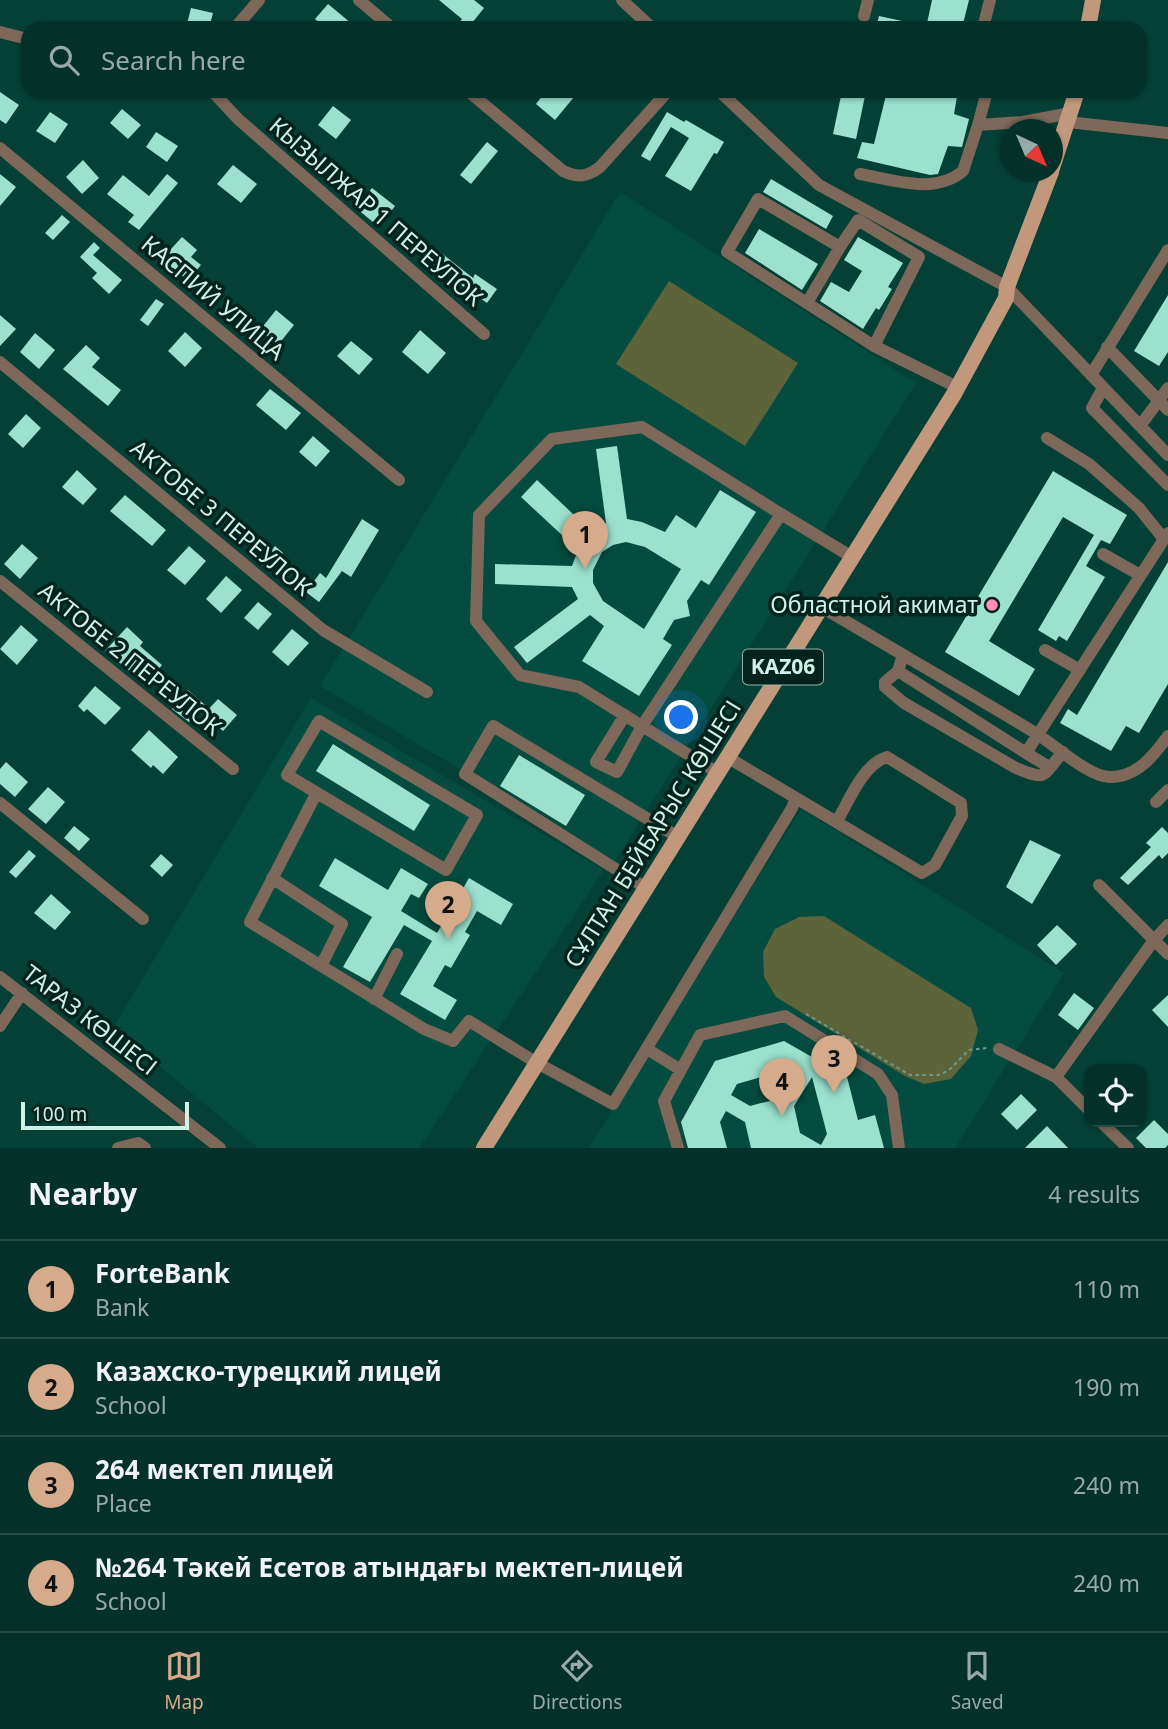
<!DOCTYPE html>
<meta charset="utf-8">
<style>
body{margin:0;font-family:"Noto Sans",sans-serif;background:#113c34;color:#f1f3f6}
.controls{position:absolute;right:21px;bottom:21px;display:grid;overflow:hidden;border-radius:14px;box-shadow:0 2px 5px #0004}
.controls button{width:63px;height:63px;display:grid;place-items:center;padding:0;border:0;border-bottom:2px solid #244b45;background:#033028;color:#f1f3f6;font:35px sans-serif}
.compass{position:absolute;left:1000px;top:119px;width:63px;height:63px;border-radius:50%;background:#033028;box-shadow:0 2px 5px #0004;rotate:136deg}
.scale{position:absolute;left:21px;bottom:18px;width:168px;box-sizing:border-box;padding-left:7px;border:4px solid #cff1e6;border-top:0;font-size:19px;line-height:24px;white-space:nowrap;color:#cff1e6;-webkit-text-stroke:5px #05231d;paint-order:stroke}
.you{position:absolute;left:682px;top:718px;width:24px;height:24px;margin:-18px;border:5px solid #fff;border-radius:50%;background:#1a73e8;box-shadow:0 0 0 10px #1a73e833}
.badge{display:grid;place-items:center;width:46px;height:46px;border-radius:50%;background:#d6ab8b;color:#111;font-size:23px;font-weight:700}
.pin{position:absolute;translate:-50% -58px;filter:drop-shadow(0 2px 4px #0008)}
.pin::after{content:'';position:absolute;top:37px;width:24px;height:21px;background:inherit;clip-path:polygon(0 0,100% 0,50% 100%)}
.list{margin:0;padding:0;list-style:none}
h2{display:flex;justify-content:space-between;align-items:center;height:91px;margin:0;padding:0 28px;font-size:30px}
h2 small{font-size:23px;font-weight:400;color:#97a9a8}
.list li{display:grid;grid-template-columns:46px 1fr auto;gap:21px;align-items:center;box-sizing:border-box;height:98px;padding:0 28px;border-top:2px solid #244b45}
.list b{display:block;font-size:26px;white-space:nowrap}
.list p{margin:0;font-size:23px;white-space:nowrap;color:#97a9a8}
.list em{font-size:23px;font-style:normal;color:#97a9a8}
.icon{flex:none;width:38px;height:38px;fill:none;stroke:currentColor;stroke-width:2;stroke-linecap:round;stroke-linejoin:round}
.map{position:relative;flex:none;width:1168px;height:1148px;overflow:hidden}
.search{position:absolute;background:#033028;box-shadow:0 2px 5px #0004;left:21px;right:21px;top:21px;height:77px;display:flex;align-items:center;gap:18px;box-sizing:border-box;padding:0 24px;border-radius:21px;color:#97a9a8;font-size:26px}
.sheet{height:483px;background:#033028}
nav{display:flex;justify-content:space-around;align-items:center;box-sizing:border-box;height:98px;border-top:2px solid #244b45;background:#033028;font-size:19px;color:#97a9a8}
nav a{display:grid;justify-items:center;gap:4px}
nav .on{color:#d6ab8b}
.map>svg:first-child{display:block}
.built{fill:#044c3f}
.green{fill:#5e643a}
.building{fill:#9be1ce;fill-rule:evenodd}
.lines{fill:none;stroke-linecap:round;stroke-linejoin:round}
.path{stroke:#6e9c91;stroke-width:2;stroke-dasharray:3.5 3.5;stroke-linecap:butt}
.minor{stroke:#7d685a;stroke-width:12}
.major{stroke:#c2987c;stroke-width:16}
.poi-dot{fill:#ff8ebb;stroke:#05231d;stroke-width:2.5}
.labels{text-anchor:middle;stroke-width:7;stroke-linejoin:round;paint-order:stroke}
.shield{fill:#05231d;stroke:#92b3aa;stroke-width:2}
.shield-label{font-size:21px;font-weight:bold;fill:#cff1e6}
.street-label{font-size:23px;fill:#cff1e6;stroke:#05231d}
.poi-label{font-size:23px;fill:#cff1e6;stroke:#05231d;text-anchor:end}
</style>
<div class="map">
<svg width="1168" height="1148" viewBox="0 0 1168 1148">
<rect width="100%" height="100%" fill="#044035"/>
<path class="built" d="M620 192 916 383 615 861 320 686Z
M311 698 604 870 419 1148H258L113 1028Z
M801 809 1064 973 955 1148H589Z"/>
<path class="green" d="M669 281 798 363 745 446 616 364Z
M824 916 971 1008 978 1030 971 1056 951 1079 924 1084 905 1076 776 997 764 977 763 952 775 929 799 917Z"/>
<path class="building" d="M439 0H474L484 8 468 28H465L459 23 462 19Z
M932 0H969L962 28H926Z
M328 4 357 28H326L315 19Z
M191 8 213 13 209 28H186Z
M879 16 916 24V28H876Z
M546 91H579L555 120 536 104Z
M842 91H866L856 139 833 134Z
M887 91H958L954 114 969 119 962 147 948 146 938 174 930 175 857 158 862 142 874 144Z
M0 92 19 105 6 124 0 120Z
M333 106 351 120 336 139 318 125Z
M122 109 141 125 128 139 110 123Z
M50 112 68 124 55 143 36 131Z
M667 112 684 122 686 120 724 142 717 154 714 153 691 191 665 176 689 138 671 127 650 161 641 156Z
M156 132 178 146 167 162 146 147Z
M487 142 498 151 471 184 460 175Z
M83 160 99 178 82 194 66 177Z
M233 165 257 184 241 203 217 184Z
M0 174 16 187 0 206Z
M167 174 178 183 139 230 128 222 134 215 107 194 123 175 149 196Z
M771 179 833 216 826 229 763 192Z
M372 188 395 206 379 227 356 208Z
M62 215 70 222 53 240 45 233Z
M759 229 818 264 802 290 745 253Z
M182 237 197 250 191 257 201 265 188 280 161 260Z
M858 237 903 263 888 287 892 289 879 310 876 308 863 329 820 301 831 282 849 292 862 271 844 260Z
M94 242 100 248 93 255 122 280 109 294 92 278 97 273 80 257Z
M440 252 473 278 475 274 497 289 487 303 431 264Z
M1168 295V352L1159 366 1134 351Z
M156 299 164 304 148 326 140 320Z
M276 310 294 325 278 345 260 330Z
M0 315 16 329 0 346Z
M420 330 446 353 428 374 402 352Z
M185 332 202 348 185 367 168 351Z
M35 333 55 350 39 369 20 352Z
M351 341 373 359 359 375 337 356Z
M86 345 100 358 92 367 121 390 108 406 63 369Z
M270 389 301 413 286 430 256 405Z
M26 414 41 428 23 448 8 434Z
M313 436 330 451 316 467 299 452Z
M617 446 627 519 642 522 665 532 676 515 696 528 720 490 756 512 709 585 701 580 687 601 690 616 674 620 663 639 672 645 639 696 582 661 604 626 590 615 527 663 514 647 578 599 572 587 495 584V564L572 566 578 550 521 497 537 480 591 531 606 523 596 449ZM626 542 645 547 681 569 644 629 603 601 593 583V570L602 552 613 545Z
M77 470 97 489 83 505 62 487Z
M1053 471 1127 515 1110 544 1101 540 1086 566 1105 577 1067 641 1059 636 1056 641 1038 630 1094 535 1063 517 989 641 1035 669 1019 696 945 652Z
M125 495 166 530 152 546 110 511Z
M362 519 379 530 351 577 342 571 319 602 306 592 320 573 326 578Z
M22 544 38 558 20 579 4 564Z
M189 546 206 561 185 585 167 570Z
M275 546 283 553 269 570 260 564Z
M1168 562V684L1139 733 1126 726 1111 751 1060 723 1068 709 1077 715Z
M226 576 242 590 221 613 206 599Z
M258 602 272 614 258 630 244 618Z
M21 625 38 640 17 665 0 649Z
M127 627 143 642 140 646 162 665 146 684 105 651Z
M292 629 309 643 288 666 272 652Z
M95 686 121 708 105 725 87 709 84 712 78 706Z
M188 690 205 705 189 722 172 709Z
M218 699 237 715 223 731 204 714Z
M149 730 178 757 163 774 153 765 151 768 131 750Z
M333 744 430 805 414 831 316 771Z
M519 755 585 795 566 826 500 786Z
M6 762 28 782 15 797 0 784V769Z
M48 787 65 802 46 824 28 809Z
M74 826 90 839 79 851 64 838Z
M1162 827 1168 833V853L1162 859 1159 855 1128 885 1120 878 1151 847 1146 843Z
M1030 840 1061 855 1032 904 1006 887Z
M29 850 36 856 16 878 9 872Z
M161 854 173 865 162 877 150 866Z
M335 858 388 890 401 868 428 884 419 898 411 894 401 911 437 933 469 878 513 904 501 925 477 911 465 932 470 935 451 968 445 965 433 986 457 1000 445 1020 400 994 432 941 404 925 370 982 343 967 372 917 319 886Z
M51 894 71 912 55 930 34 913Z
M1057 925 1077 944 1056 965 1037 945Z
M1074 993 1094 1008 1078 1030 1058 1015Z
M1168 995V1027L1152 1010Z
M784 1041 847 1077 858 1120 875 1115 884 1148H751L745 1122 726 1111 720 1122 727 1148H688L681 1122 715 1061ZM779 1072 790 1078 777 1099 750 1106 731 1095 737 1084ZM812 1077 827 1134 821 1145 800 1133 794 1106Z
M1021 1094 1037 1110 1017 1130 1001 1114Z
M1154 1120 1168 1134V1145L1165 1148H1146L1136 1138Z
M1047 1126 1068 1148H1025Z"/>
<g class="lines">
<path class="path" d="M806 1014 910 1075H938L948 1071 969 1050 987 1048"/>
<path class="minor" d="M359 0 392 28
M622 0 652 28
M864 16 868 0
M235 28 259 0
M983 28 990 0
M0 32 28 39
M212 91 238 119 484 334
M468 91 563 171C578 178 587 177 600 167L668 91
M719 91 819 185 1007 287 1168 455
M1068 122 1168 133
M978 125 986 95
M0 148 399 480
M860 174C893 180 935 195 963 171L978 125 1023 122 1071 113
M807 303 840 247
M874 346 919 257 858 220 840 247 758 199 727 252 874 346 957 387
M1107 347 1168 410
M0 362 323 630 427 692
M1091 375 1168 250
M1103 388 1092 408 1168 485
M1140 426 1168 388
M1047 438 1089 464 1139 508 1163 538
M781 514 852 557
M1103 554 1140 575
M0 581 233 769
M820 606C892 649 965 690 1037 734 1056 746 1088 776 1109 777 1137 778 1154 755 1168 736
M1045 650 1080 670
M903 655 898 671 1026 753 1168 533
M898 671 885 682V687L904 703 1016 768C1048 781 1041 777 1063 752
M625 715 596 762 617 772 642 726 781 514 642 427 552 439 479 515 476 621 520 675 579 687 718 773
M319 721 477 815 446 870 287 775Z
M1026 753 1049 767
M316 794 250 922 424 1029 453 1041 469 1021 537 1063 613 1104 792 808 796 798 727 757
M796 798 922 873 935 865 962 816 961 803 887 757C863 764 849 801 837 821
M1156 802 1168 790
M0 803 143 919
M272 878 342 924 321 966
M1099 885 1168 954
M646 888 465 774 493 726 678 837
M0 977 220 1148
M374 999 397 954
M0 1026 22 993
M647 1049 681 1070
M999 1049 1056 1077 1089 1110
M1056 1077 1154 940 1168 925
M1101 1122 1128 1148
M118 1148 138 1143 145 1148
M678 1148 664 1101 700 1035 785 1016 878 1074 892 1095 899 1148"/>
<path class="major" d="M1088 28 1093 0
M1052 168 1077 91
M484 1148 954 394 1006 298 1007 287 1051 172"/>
</g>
<circle class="poi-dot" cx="992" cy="605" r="7"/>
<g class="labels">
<rect class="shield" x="743" y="649.5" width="80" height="35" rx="5"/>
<g class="shield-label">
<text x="783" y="674">KAZ06</text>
</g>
<g class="street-label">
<text transform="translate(376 212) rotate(41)" y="8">КЫЗЫЛЖАР 1 ПЕРЕУЛОК</text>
<text transform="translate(213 298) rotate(40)" y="8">КАСПИЙ УЛИЦА</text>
<text transform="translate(221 518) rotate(40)" y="8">АКТОБЕ 3 ПЕРЕУЛОК</text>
<text transform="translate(130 659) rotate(39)" y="8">АКТОБЕ 2 ПЕРЕУЛОК</text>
<text transform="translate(653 834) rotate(-58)" y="8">СҰЛТАН БЕЙБАРЫС КӨШЕСІ</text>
<text transform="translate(90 1020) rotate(38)" y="8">ТАРАЗ КӨШЕСІ</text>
</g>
<g class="poi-label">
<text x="978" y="613">Областной акимат</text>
</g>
</g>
</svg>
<div class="controls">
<button><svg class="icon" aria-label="locate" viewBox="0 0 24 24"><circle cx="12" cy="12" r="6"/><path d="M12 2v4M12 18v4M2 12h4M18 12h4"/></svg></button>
</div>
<svg class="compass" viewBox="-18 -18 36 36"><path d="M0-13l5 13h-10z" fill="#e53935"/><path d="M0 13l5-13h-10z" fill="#97a9a8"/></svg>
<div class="scale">100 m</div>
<div class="you"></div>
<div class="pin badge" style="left:585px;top:569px">1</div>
<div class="pin badge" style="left:448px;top:939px">2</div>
<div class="pin badge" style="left:834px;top:1093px">3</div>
<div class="pin badge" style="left:782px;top:1116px">4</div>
<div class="search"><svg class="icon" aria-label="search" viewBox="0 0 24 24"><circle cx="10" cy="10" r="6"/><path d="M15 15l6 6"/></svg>Search here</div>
</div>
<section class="sheet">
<h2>Nearby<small>4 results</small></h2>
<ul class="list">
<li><span class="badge">1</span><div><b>ForteBank</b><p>Bank</p></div><em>110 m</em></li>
<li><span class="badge">2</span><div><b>Казахско-турецкий лицей</b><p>School</p></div><em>190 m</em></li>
<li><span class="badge">3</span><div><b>264 мектеп лицей</b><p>Place</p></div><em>240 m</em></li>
<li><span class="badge">4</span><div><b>№264 Тәкей Есетов атындағы мектеп-лицей</b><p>School</p></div><em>240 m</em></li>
</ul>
</section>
<nav>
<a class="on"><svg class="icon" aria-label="map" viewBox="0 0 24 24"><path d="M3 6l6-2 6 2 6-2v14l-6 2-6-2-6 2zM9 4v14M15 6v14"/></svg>Map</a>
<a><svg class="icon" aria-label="directions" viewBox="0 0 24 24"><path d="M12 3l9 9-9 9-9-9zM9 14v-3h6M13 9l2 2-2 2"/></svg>Directions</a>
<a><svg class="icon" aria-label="saved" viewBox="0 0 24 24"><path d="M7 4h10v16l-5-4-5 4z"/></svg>Saved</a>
</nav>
